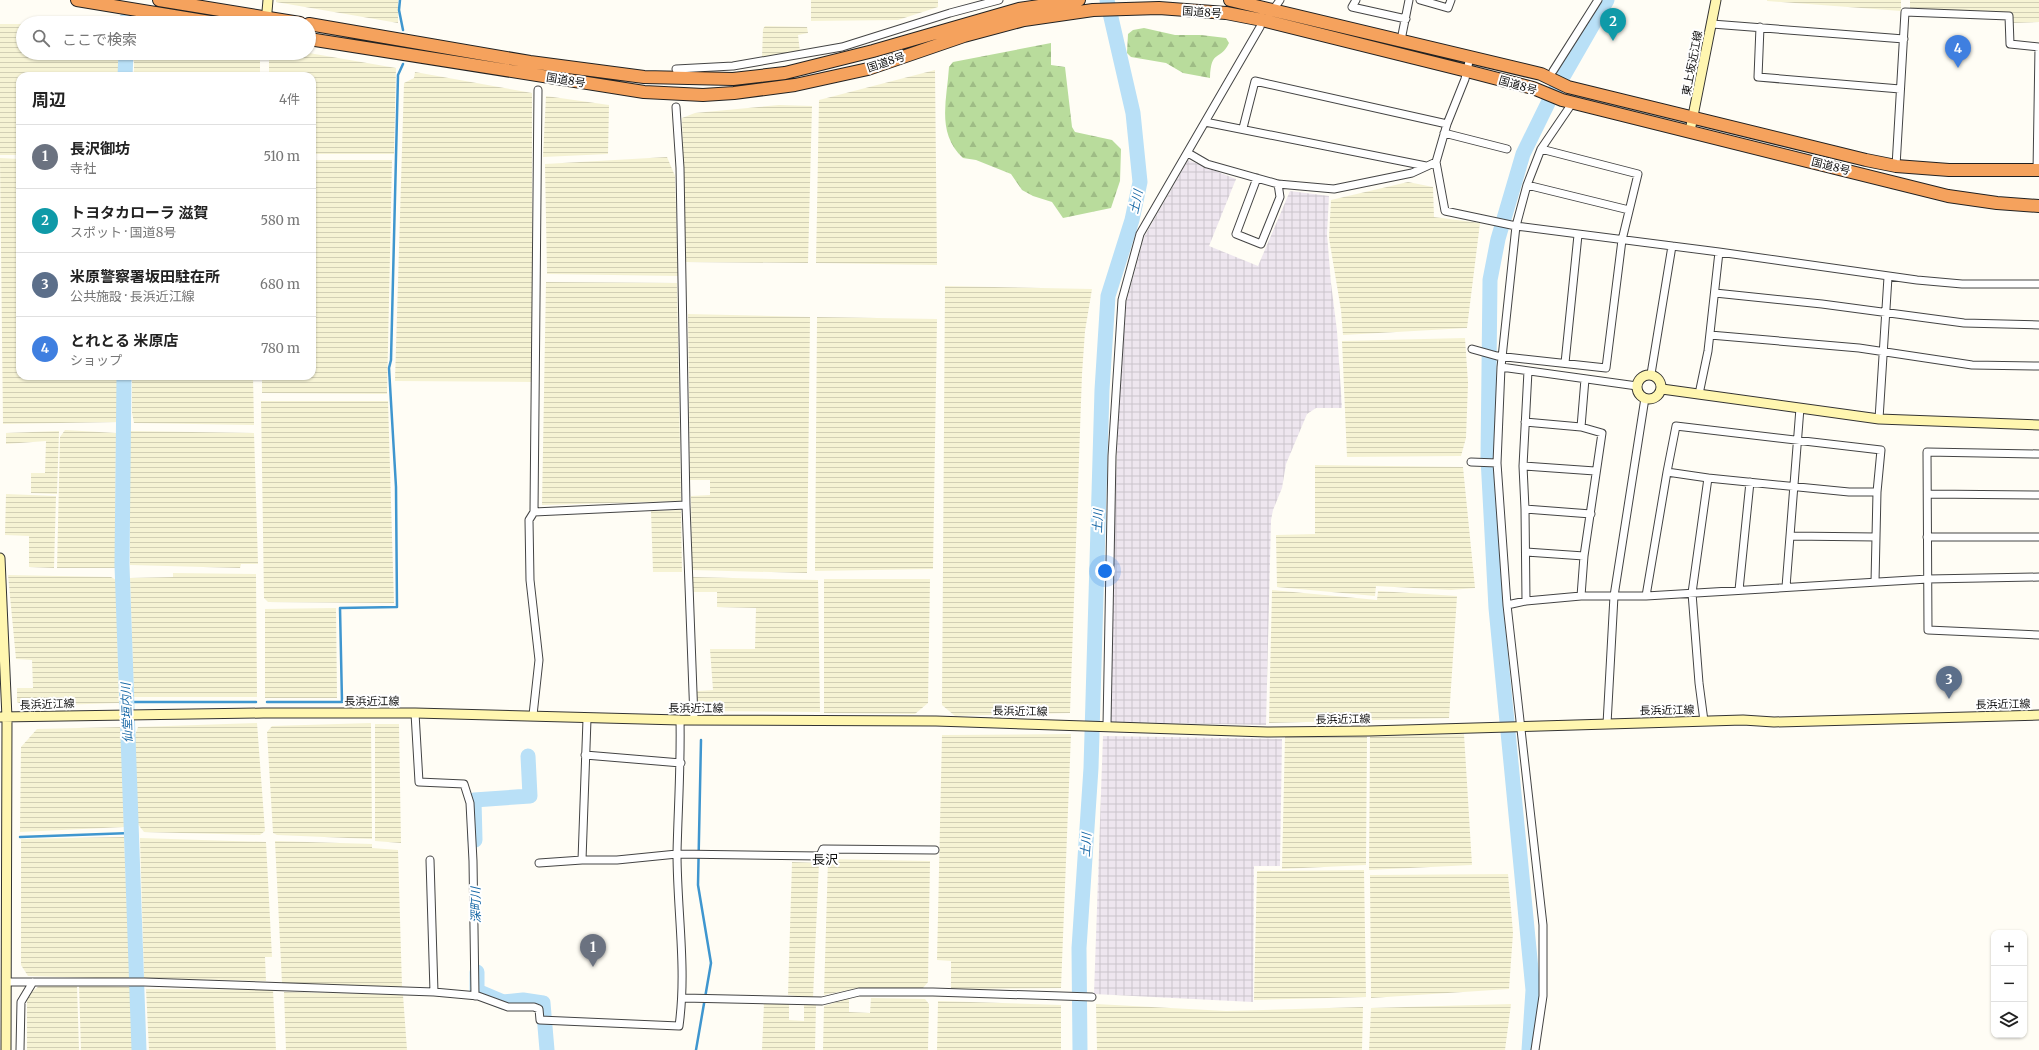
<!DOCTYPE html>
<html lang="ja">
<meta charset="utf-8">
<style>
body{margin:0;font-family:Merriweather,"Noto Sans JP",serif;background:#f2f2f2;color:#222}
.controls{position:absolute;right:12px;bottom:12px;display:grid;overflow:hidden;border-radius:8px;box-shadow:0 1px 3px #0004}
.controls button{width:36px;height:36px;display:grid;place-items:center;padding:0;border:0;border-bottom:1px solid #e0e0e0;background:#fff;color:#222;font:20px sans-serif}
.you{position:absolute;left:1105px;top:571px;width:14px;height:14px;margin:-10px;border:3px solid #fff;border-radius:50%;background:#1a73e8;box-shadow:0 0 0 6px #1a73e833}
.badge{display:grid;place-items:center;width:26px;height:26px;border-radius:50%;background:#ea580c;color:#fff;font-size:13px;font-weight:700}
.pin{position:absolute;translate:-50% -33px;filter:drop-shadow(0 1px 2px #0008)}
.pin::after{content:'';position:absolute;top:21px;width:14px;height:12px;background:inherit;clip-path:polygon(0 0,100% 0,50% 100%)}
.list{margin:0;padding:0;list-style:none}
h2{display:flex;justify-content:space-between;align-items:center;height:52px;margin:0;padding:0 16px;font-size:17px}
h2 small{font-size:13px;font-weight:400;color:#767676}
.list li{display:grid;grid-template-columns:26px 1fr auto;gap:12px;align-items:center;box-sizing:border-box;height:64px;padding:0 16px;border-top:1px solid #e0e0e0}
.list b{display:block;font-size:15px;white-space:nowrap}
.list p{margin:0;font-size:13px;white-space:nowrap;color:#767676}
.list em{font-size:13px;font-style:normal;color:#767676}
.icon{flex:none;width:22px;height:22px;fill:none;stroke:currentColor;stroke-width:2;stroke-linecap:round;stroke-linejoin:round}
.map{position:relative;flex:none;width:2039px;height:1050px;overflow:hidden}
.search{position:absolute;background:#fff;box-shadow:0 1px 3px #0004;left:16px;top:16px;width:300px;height:44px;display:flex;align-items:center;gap:10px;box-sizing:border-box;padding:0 14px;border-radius:22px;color:#767676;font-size:15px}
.panel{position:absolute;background:#fff;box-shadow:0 1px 3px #0004;left:16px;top:72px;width:300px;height:308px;border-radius:12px}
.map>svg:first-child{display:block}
.industrial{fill:url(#industrial-grid)}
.farmland{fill:url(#farmland-rules)}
.forest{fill:url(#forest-firs)}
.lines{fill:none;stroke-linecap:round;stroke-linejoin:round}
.stream{stroke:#3f96cf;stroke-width:2.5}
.river{stroke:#b9e0f7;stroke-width:15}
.street-casing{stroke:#444;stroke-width:9}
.secondary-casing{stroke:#333;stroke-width:11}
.highway-casing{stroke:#222;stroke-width:14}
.street{stroke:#fff;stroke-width:7}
.secondary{stroke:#fff6b0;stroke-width:9}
.highway{stroke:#f5a25d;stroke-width:12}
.labels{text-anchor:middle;stroke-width:4;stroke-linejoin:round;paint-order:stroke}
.street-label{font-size:11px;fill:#111;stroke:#fff}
.water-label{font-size:12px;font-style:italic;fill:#1768a6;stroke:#fff}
.quarter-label{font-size:13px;fill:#111;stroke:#fff}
</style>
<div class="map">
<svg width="2039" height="1050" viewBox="0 0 2039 1050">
<defs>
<pattern id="industrial-grid" width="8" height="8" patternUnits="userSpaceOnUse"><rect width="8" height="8" fill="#eee6ef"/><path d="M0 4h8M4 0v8" fill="none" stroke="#cbc4cc"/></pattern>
<pattern id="farmland-rules" width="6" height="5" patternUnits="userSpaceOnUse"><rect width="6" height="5" fill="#f6f3d4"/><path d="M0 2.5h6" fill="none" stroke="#d2cfb5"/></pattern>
<pattern id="forest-firs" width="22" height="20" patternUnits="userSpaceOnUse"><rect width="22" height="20" fill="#b9dc9c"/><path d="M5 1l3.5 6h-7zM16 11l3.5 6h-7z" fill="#9ebc85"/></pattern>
</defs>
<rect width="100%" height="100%" fill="#fffdf5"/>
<path class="industrial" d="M1188 160 1236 179 1209 246 1258 266 1290 191 1329 196 1327 234 1331 283 1337 331 1342 408H1316L1307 414 1286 464 1282 488 1273 510 1271 520 1266 725 1110 722 1112 590 1119 397 1126 303 1144 237Z
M1103 736 1282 739 1280 866H1254L1253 1002 1094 994Z"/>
<path class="farmland" d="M276 0H398V23L276 2Z
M811 0H938V7L898 20 811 21Z
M1901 0V11L1767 1V0Z
M1910 0H2039V22L2013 23V13L1910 8Z
M0 24H23V53H118V76H20V155H0Z
M765 26 807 27 808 33 798 35 800 52 762 58 763 29Z
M134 53H260V76H134Z
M269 53H309L396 68 394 154H312V76H269Z
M935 70 937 265 816 263 819 100Z
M415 72 532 93V382L395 381 404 83 414 78Z
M546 96 609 105 608 154 543 157Z
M779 105 812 106 808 263 686 262 682 118 695 113Z
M667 157 675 176 678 276 547 274 545 164Z
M0 158 20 159V376H118V422L3 424Z
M312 160H392L387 394 262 393V376H312Z
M1408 182 1433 187 1434 217 1480 223 1467 328 1343 335 1341 310 1329 238 1331 200Z
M546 282 677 283 681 501 542 505Z
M945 286 1092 289 1085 331 1082 374 1070 713 955 716 942 705Z
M688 314 810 317 807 573 692 570 691 496 710 495V480H690Z
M817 317 937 319 933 569 815 571Z
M1465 338 1468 383 1466 438 1461 456 1347 457 1342 341Z
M132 376H253L254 425 134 423 132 413Z
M261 401H388L394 603 268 602 264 598Z
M65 430 116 433 115 568H57L60 437Z
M59 431 57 494 31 493V473H45L46 441 6 444V433Z
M130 431 254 433 258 564H241L240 568 130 565Z
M1315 465 1463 467 1475 588 1451 590 1376 586 1375 596 1277 587 1276 535 1315 534Z
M6 494 56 496 54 568 29 567V536L5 535Z
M681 510 682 572H653L651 511Z
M173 573 256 574 257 697H134L130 578 173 577Z
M8 575 111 577 116 580 119 703 26 706 17 702V688H33L32 660 16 659Z
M691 577 818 580 820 712 698 711 697 691 713 690 710 649H755L756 608 717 607V592H692Z
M824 579H930L928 703 915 714 824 713Z
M1272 590 1377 600 1378 591 1457 596 1449 718 1269 723Z
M336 608 337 698H265V609Z
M257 723 265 831 260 835 144 832 137 823 135 735 138 727Z
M371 723 372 839 277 835 273 833 267 732 272 726Z
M375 724H399L401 843 375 841Z
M121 727 124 827 20 832 21 747 37 729Z
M1071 734 1061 988 951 989V961L937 960 942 735Z
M1464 734 1472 865 1369 870 1370 736Z
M1367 736 1366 865 1282 869 1285 737Z
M124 837 130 979 28 976 21 965V839Z
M140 838 266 842 272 957H265L266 981 144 978Z
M275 841 372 844V848L398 850 402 987 282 983Z
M828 859 930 861 928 982 923 988H858L824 995Z
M792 862 819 863 813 998 788 995Z
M1364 870 1366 997 1254 1000 1257 871Z
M1508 874 1513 933 1509 989 1371 998 1370 875Z
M79 985 130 987 133 1050H81Z
M39 986H77L79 1050H27V996Z
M146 989 273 990 276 1050H149Z
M284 992 403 995 407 1050H286Z
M849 998V1012L870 1013 871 998 925 999 929 1004 928 1050H823L824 1006Z
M938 1001 1061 1005V1050H937Z
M764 1003H789V1020L804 1021V1004H816L815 1050H762Z
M1096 1004 1226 1011 1363 1007 1362 1050H1097Z
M1511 1004 1505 1050H1369L1371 1008Z"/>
<path class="forest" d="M1144 28 1175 35H1201L1226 38 1229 43C1220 62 1211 48 1210 78L1183 73 1166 63 1131 57 1127 53 1128 34 1133 30Z
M1051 43V65L1065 67 1072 127 1075 132 1112 140 1121 149 1120 181 1111 208 1063 218 1052 202 1033 196 1022 190 1011 174 976 160 963 158C936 133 947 100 949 67L953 62Z"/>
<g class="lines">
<path class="stream" d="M400 0 399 10 403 30
M127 702H256
M267 702H342L340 608 397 607 396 487 389 368 391 360 398 75 403 64
M20 837 131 833
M696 1050 711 963 698 885 701 740"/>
<path class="river" d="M126 23V20
M125 76 126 53
M124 376 122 565 139 1050
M475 840 474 800 530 796 528 756
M477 972V991L503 1002 523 1000 543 1003 547 1050
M1080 1050 1079 948 1091 768 1102 390 1108 296 1132 220 1140 182 1133 113 1107 0
M1529 1050 1533 990 1496 608 1488 458 1490 280 1498 239 1523 154 1549 101 1607 0"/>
<defs>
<path id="street" d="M1356 0 1352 7 1406 19
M1420 0 1448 8 1451 0
M1273 10 1280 0
M1712 24 1904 39
M1760 27 1758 77 1900 89
M1401 40 1409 0
M676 69 733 66 842 47 950 13 999 0
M1553 71 1598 0
M676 107 680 168 686 505 694 719
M1205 122 1426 166
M1447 124 1465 79 1470 57
M1243 128 1255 81 1447 124 1436 162
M1444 133 1507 149
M1188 153 1207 164 1278 184 1334 189 1412 173 1436 162 1445 211 1516 226 1719 252 1917 280 1962 284H2039
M1896 166 1905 12 2009 16 2010 44 2039 47
M2037 171 2039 47
M1257 178 1236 234 1261 244 1280 197 1278 184
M1527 185 1629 210
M1715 293 1822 304 1964 323 2039 325
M1710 335 1859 348 1972 365 2039 366
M1472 349 1497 356 1606 368 1622 240 1638 174 1541 149
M1565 363 1578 235
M1501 367 1637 386
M1651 374 1672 246
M1699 394 1708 351 1719 252
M1879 419 1888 277
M1525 422 1581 427
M2039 454 1927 452 1928 630 2039 635
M1471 462 1497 463
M1523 466 1528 371
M1667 472 1676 426 1881 450 1877 492 1875 582
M1708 478 1849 492H1877
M1928 494 2039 495
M1525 509 1526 601
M534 512 686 505
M1591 514 1525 509 1523 466 1595 471
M1790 536 1876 537
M1927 537H2039
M1526 552 1584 556
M1786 587 1800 408
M1739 590 1750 482
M1581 596 1584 556 1602 433 1581 427 1585 379
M1646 596 1667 472 1708 478 1692 593 1699 683 1704 721
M1507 605 1526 601 1581 596H1646L1928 579 2039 577
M415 713 419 782 464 784 470 803 473 861 475 996
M533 715 539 660 530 580 529 520 534 512 538 90
M1607 724 1614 596 1645 398
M1107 725 1112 456 1122 300 1140 234 1260 27 1262 20
M585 755 681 763
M430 860 434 992
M582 860 587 719
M539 863 582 860H617L677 854 820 856 823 849 935 850
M7 982H144L434 992 478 996 508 1007H534L539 1009 540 1020 679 1026C687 969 677 911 677 853 678 809 681 765 680 720
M683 998 822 1001 859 992H933L1092 997
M20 1050 21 1002 33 982
M1535 1050 1543 996V925L1507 605 1497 463 1501 367 1516 226 1527 185 1541 149 1573 102"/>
<path id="secondary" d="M266 23 268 0
M1690 131 1716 0
M1637 387a12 12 0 1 1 24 0a12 12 0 1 1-24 0Z
M1662 389 1879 419 2039 425
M0 558 7 718 6 1050
M0 717 263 713H415L680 720 936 721 1267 732 1369 731 1743 720 1774 722 2039 715"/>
<path id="highway" d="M77 0 216 23
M159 0 300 23
M1230 0 1541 74 1568 87 1866 160 1896 166 1949 170H2039
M309 24 530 62 644 77 733 79 785 73 873 51 1019 9 1079 0
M309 39 644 92 703 95 734 93 795 85 868 69 964 36 1024 20 1093 10 1159 8 1226 13 1262 20 1467 71 1533 88 1562 100 1948 196 1997 203 2039 206"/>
</defs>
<use href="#street" class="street-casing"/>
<use href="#secondary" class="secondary-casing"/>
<use href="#highway" class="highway-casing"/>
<use href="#street" class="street"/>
<use href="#secondary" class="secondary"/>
<use href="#highway" class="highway"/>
</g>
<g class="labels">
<g class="street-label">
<text transform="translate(1202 12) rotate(4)" y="4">国道8号</text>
<text transform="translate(886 62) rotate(-18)" y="4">国道8号</text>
<text transform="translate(1692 63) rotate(-79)" y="4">東上坂近江線</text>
<text transform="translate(566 80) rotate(9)" y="4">国道8号</text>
<text transform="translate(1518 85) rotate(16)" y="4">国道8号</text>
<text transform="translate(1831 166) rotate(14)" y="4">国道8号</text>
<text x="372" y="705">長浜近江線</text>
<text transform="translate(47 704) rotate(-2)" y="4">長浜近江線</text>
<text transform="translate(2003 704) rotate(-1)" y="4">長浜近江線</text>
<text x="696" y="712">長浜近江線</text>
<text transform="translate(1667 710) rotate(-1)" y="4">長浜近江線</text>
<text transform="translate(1020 711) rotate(1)" y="4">長浜近江線</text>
<text transform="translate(1343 719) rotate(-1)" y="4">長浜近江線</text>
</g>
<g class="water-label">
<text transform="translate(1136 202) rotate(-78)" y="4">土川</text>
<text transform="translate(1098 521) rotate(-88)" y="4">土川</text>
<text transform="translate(127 713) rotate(-92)" y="4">仙堂垣内川</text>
<text transform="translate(1086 845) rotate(-86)" y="4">土川</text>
<text transform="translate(476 905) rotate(-91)" y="4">深町川</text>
</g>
<g class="quarter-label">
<text x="825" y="864">長沢</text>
</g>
</g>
</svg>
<div class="controls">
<button>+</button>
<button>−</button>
<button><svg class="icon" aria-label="layers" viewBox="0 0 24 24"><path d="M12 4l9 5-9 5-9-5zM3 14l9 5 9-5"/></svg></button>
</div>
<div class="you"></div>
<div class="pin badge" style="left:593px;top:967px;background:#6b7280">1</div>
<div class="pin badge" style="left:1613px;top:41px;background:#0f9aa8">2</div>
<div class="pin badge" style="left:1949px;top:699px;background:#5c6f8a">3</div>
<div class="pin badge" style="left:1958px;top:68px;background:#3f7fe0">4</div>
<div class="search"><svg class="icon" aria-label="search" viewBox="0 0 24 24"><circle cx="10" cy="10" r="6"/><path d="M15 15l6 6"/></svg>ここで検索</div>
<section class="panel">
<h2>周辺<small>4件</small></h2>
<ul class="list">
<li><span class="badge" style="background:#6b7280">1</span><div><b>長沢御坊</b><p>寺社</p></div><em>510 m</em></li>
<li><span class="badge" style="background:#0f9aa8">2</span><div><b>トヨタカローラ 滋賀</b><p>スポット · 国道8号</p></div><em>580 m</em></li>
<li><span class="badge" style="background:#5c6f8a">3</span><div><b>米原警察署坂田駐在所</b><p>公共施設 · 長浜近江線</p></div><em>680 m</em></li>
<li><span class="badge" style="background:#3f7fe0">4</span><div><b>とれとる 米原店</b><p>ショップ</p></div><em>780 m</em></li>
</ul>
</section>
</div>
